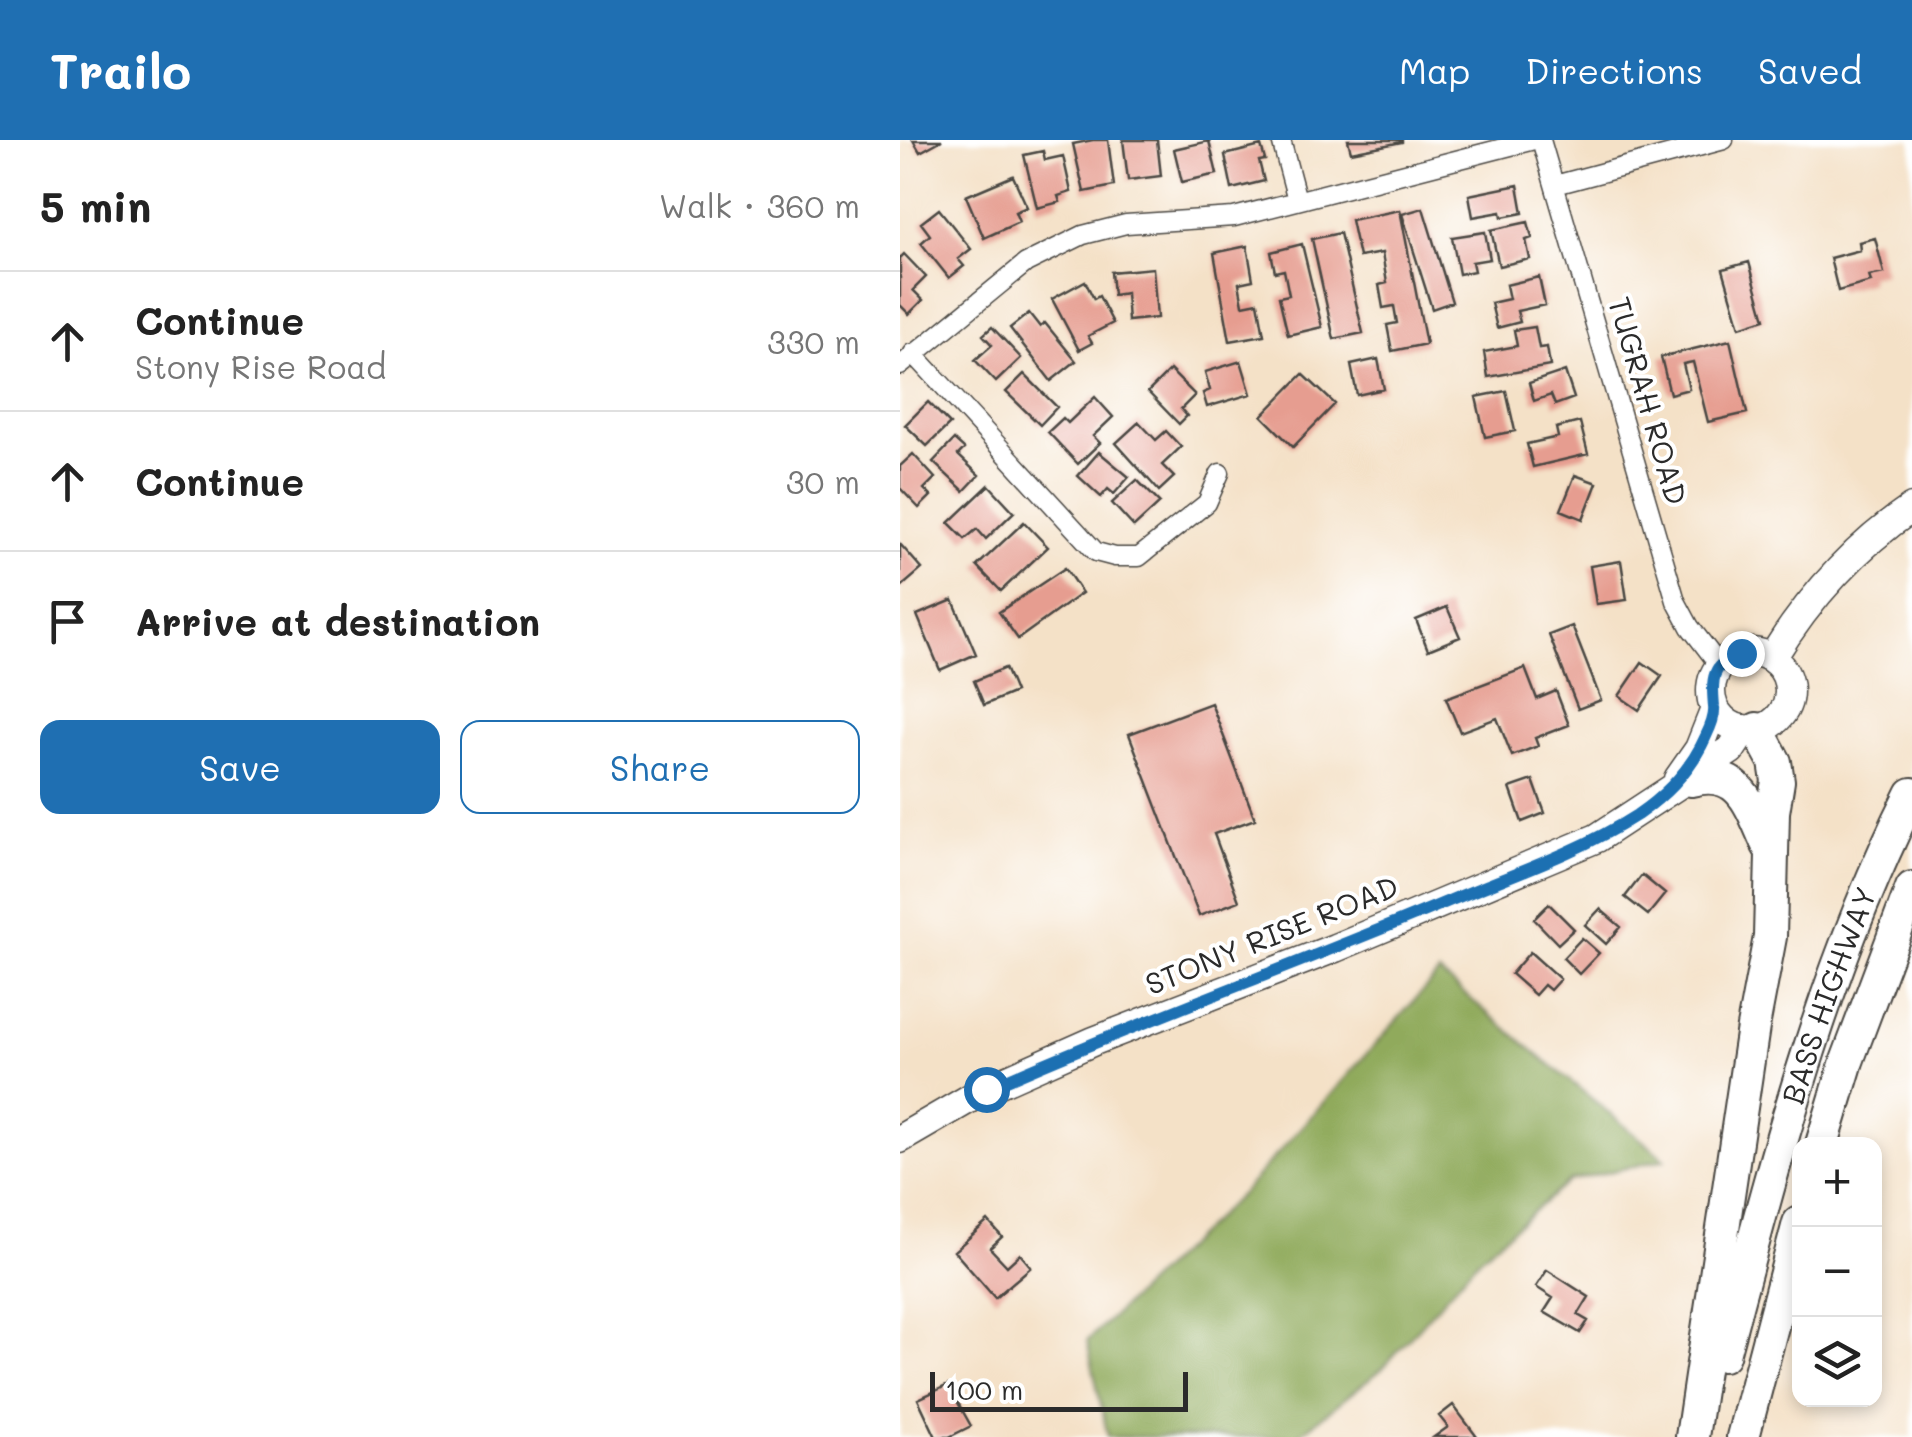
<!DOCTYPE html>
<meta charset="utf-8">
<style>
body{margin:0;font-family:Mali,sans-serif;background:#f6f6f6;color:#222}
.controls{position:absolute;right:30px;bottom:30px;display:grid;overflow:hidden;border-radius:20px;box-shadow:0 5px 15px #0003}
.controls button{width:90px;height:90px;display:grid;place-items:center;padding:0;border:0;border-bottom:2px solid #e0e0e0;background:#fff;color:#222;font:50px sans-serif}
.scale{position:absolute;left:30px;bottom:25px;width:258px;box-sizing:border-box;padding-left:10px;border:5px solid #2b2b2b;border-top:0;font-size:28px;line-height:35px;white-space:nowrap;color:#2b2b2b;-webkit-text-stroke:8px #fff;paint-order:stroke}
.stop{position:absolute;width:30px;height:30px;margin:-22px;border:8px solid #1f6fb2;border-radius:50%;background:#fff}
.stop.end{background:#1f6fb2;border-color:#fff;box-shadow:0 2px 10px #0008}
.list{margin:0;padding:0;list-style:none}
h2{display:flex;justify-content:space-between;align-items:center;height:130px;margin:0;padding:0 40px;font-size:42px}
h2 small{font-size:32px;font-weight:400;color:#767676}
.list li{display:grid;grid-template-columns:65px 1fr auto;gap:30px;align-items:center;box-sizing:border-box;height:140px;padding:0 40px;border-top:2px solid #e0e0e0}
.list b{display:block;font-size:38px;white-space:nowrap}
.list p{margin:0;font-size:32px;white-space:nowrap;color:#767676}
.list em{font-size:32px;font-style:normal;color:#767676}
.actions{display:flex;gap:20px;padding:30px 40px}
.actions a{flex:1;padding:22px 0;border:2px solid #1f6fb2;border-radius:20px;text-align:center;font-size:35px;color:#1f6fb2}
.actions .main{background:#1f6fb2;color:#fff}
.icon{flex:none;width:55px;height:55px;fill:none;stroke:currentColor;stroke-width:2;stroke-linecap:round;stroke-linejoin:round}
.map{position:relative;flex:none;width:1012px;height:1297px;overflow:hidden}
header{display:flex;align-items:center;gap:60px;box-sizing:border-box;height:140px;padding:0 50px;background:#1f6fb2;color:#fff}
header strong{font-size:48px}
nav{display:flex;gap:55px;margin-inline-start:auto;font-size:35px}
main{display:flex}
aside{flex:1;background:#fff}
.map>svg:first-child{display:block}
.forest{fill:#90aa5c;stroke:#5e6a44;stroke-width:2.5}
.building{fill:#e69d90}
.lines{fill:none;stroke-linecap:round;stroke-linejoin:round}
.street-casing{stroke:#494642;stroke-width:21}
.primary-casing{stroke:#494642;stroke-width:31}
.highway-casing{stroke:#494642;stroke-width:36}
.street{stroke:#fff;stroke-width:18}
.primary{stroke:#fff;stroke-width:28}
.highway{stroke:#fff;stroke-width:32}
.route{stroke:#1f6fb2;stroke-width:12}
.labels{text-anchor:middle;stroke-width:8;stroke-linejoin:round;paint-order:stroke}
.street-label{font-size:30px;fill:#2b2b2b;stroke:#fff}
</style>
<header>
<strong>Trailo</strong>
<nav><a>Map</a><a>Directions</a><a>Saved</a></nav>
</header>
<main>
<aside>
<h2>5 min<small>Walk · 360 m</small></h2>
<ul class="list">
<li><svg class="icon" aria-label="ahead" viewBox="0 0 24 24"><path d="M12 20V5M6 11l6-6 6 6"/></svg><div><b>Continue</b><p>Stony Rise Road</p></div><em>330 m</em></li>
<li><svg class="icon" aria-label="ahead" viewBox="0 0 24 24"><path d="M12 20V5M6 11l6-6 6 6"/></svg><div><b>Continue</b></div><em>30 m</em></li>
<li><svg class="icon" aria-label="arrive" viewBox="0 0 24 24"><path d="M6 21V4h12l-3 4 3 4H6"/></svg><div><b>Arrive at destination</b></div></li>
</ul>
<div class="actions"><a class="main">Save</a><a>Share</a></div>
</aside>
<div class="map">
<svg width="1012" height="1297" viewBox="0 0 1012 1297">
<rect width="100%" height="100%" fill="#fff"/>
<filter id="ink" filterUnits="userSpaceOnUse"><feTurbulence type="fractalNoise" baseFrequency=".01" numOctaves="2"/><feDisplacementMap in="SourceGraphic" scale="20" xChannelSelector="R" yChannelSelector="G"/><feConvolveMatrix kernelMatrix="1 2 1 2 8 2 1 2 1" color-interpolation-filters="sRGB"/></filter>
<filter id="wash" filterUnits="userSpaceOnUse"><feTurbulence type="fractalNoise" baseFrequency=".0048" numOctaves="4" result="noise"/><feDisplacementMap in="SourceGraphic" scale="40" xChannelSelector="R" yChannelSelector="G"/><feGaussianBlur stdDeviation="2.25" result="paint"/><feColorMatrix in="noise" values="0 0 0 0 0 0 0 0 0 0 0 0 0 0 0 0 0 1.4 0 .05"/><feComposite in="paint" operator="in"/></filter>
<g filter="url(#wash)">
<rect width="100%" height="100%" fill="#f4e1c7"/>
<path class="forest" d="M539 833 765 1019 669 1041 580 1117 482 1229 396 1297H208L187 1201 344 1051Z"/>
<g id="blocks">
<path class="building" d="M13 0H42L20 12Z
M193 0H208L214 46 184 52 173 4Z
M223 0H257L261 36 228 40Z
M448 0H502V2L451 12Z
M309 1 317 34 282 42 274 9Z
M361 6 365 20 359 21 364 41 332 49 325 15Z
M143 11 145 20 163 16 171 52 158 56 160 62 137 68 124 15Z
M113 36 127 67 115 72 119 82 84 98 66 56Z
M618 45 623 73 602 77 601 72 573 77 569 55Z
M523 68 552 162 532 169 502 74Z
M39 69 71 109 58 119 64 126 49 138 21 103 30 95 21 83Z
M500 70 526 204 492 211 487 185 497 183 494 166 483 168 479 145 487 143 482 113 459 117 451 80Z
M628 82 632 98 626 100 630 119 599 126 591 90Z
M585 92 590 119 572 122 574 131 559 134 552 97Z
M440 93 463 193 434 199 412 99Z
M975 98 984 133 969 136 971 142 938 151 930 118 960 110 959 102Z
M402 104 422 187 388 195 379 157 389 155 384 130 375 132 371 112Z
M347 106 353 140 339 143 343 165 358 162 364 195 330 201 314 113Z
M4 114 26 137 13 150 23 160 9 174 0 165V118Z
M849 122 865 179 840 187 823 129Z
M253 128 257 178 228 181 226 153 213 155 211 132Z
M639 137 645 165 617 171 620 182 597 188 591 163 609 159 606 145Z
M185 141 194 159 199 156 213 183 188 196 192 203 179 210 152 159Z
M129 173 140 187 145 183 176 221 151 241 110 188Z
M92 187 121 218 96 242 75 220 92 205 83 195Z
M635 187 639 208 647 207 650 226 588 237 584 212 617 206 614 190Z
M830 200 847 273 808 282 793 222 783 224 789 249 770 254 761 217Z
M478 219 484 249 457 255 451 225Z
M341 221 351 254 307 267 303 253 310 250 305 232Z
M270 230 295 255 281 269 287 276 279 284 248 252Z
M665 231 674 258 655 265 651 255 634 261 629 243Z
M124 234 157 267 140 285 106 252Z
M403 234 435 264 393 307 362 276Z
M606 251 615 291 585 297 576 257Z
M195 257 213 277 193 296 200 303 178 324 148 292 163 278 168 283Z
M28 262 50 284 27 306 5 285Z
M239 282 256 300 266 291 281 307 262 325 274 337 259 351 216 303Z
M680 282 688 314 633 327 627 304 658 297 656 288Z
M54 300 64 309 58 315 79 335 64 351 33 322Z
M199 312 229 337 214 354 208 349 201 357 178 336Z
M13 314 35 338 24 349 31 356 19 368 0 348V326Z
M675 335 697 343 683 379 661 370Z
M237 340 260 363 234 387 212 363Z
M89 345 114 372 86 399 77 389 65 399 49 383Z
M124 382 148 407 101 451 77 426Z
M0 404 22 429 0 448Z
M721 421 727 460 696 464 690 426Z
M165 428 182 453 118 499 99 472Z
M53 460 76 514 40 530 17 475Z
M547 467 560 497 528 510 516 480Z
M672 486 701 560 678 569 649 495Z
M742 522 762 536 739 570 719 556Z
M105 528 115 552 84 565 74 541Z
M625 528 637 559 656 551 669 585 635 598 638 606 612 616 597 578 560 592 546 558Z
M311 563 355 679 314 694 339 761 299 776 229 594Z
M633 640 645 673 622 682 610 648Z
M742 735 765 754 748 775 725 757Z
M649 764 674 789 658 804 634 779Z
M700 769 721 787 706 804 685 785Z
M682 798 699 813 679 834 663 818Z
M630 812 660 839 650 850 644 845 635 855 611 834Z
M88 1081 102 1097 90 1108 107 1126 120 1114 131 1127 95 1158 54 1111Z
M647 1130 689 1157 678 1175 688 1181 680 1193 644 1172 653 1158 636 1147Z
M48 1245 71 1286 49 1297H36L18 1259Z
M553 1265 577 1297H534L548 1287 539 1276Z"/>
</g>
</g>
<g filter="url(#ink)">
<use href="#blocks" fill-opacity="0" stroke="#494642" stroke-width="2.5"/>
<g class="lines">
<defs>
<path id="street" d="M381 0 397 60
M641 0 776 461 790 487 820 526
M655 45 824 0
M13 213 196 412 215 417H239L307 363 320 333
M0 226 126 123 183 95 226 84 334 77 634 0"/>
<path id="primary" d="M811 551a39 39 0 1 1 78 0a39 39 0 1 1-78 0Z
M872 518C909 458 953 408 1012 368
M778 639 799 609 815 569
M0 999 86 949 194 901 435 808 697 698 831 610 845 589"/>
<g id="highway">
<path d="M791 640C842 627 851 668 868 705"/>
<path d="M922 1004 947 921 1012 748"/>
<path id="s1" d="M823 1215C874 1024 922 832 1012 654"/>
<path d="M792 1297 853 887 870 797 873 672 878 641 875 622 857 589"/>
<path d="M843 1297 899 1083"/>
</g>
</defs>
<use href="#street" class="street-casing"/>
<use href="#primary" class="primary-casing"/>
<use href="#highway" class="highway-casing"/>
<use href="#street" class="street"/>
<use href="#primary" class="primary"/>
<use href="#highway" class="highway"/>
</g>
</g>
<g class="lines" filter="url(#ink)">
<path class="route" d="M86 949C237 882 392 827 544 763 608 736 678 713 737 675 766 655 792 628 806 596 810 588 815 575 814 567 812 540 810 524 841 513"/>
</g>
<g class="labels">
<g class="street-label">
<text transform="translate(747 261) rotate(74)" y="10">TUGRAH ROAD</text>
<text transform="translate(372 796) rotate(-22)" y="10">STONY RISE ROAD</text>
<text dy="10" stroke="none"><textPath href="#s1" startOffset="375">BASS HIGHWAY</textPath></text>
</g>
</g>
</svg>
<div class="controls">
<button>+</button>
<button>−</button>
<button><svg class="icon" aria-label="layers" viewBox="0 0 24 24"><path d="M12 4l9 5-9 5-9-5zM3 14l9 5 9-5"/></svg></button>
</div>
<div class="scale">100 m</div>
<div class="stop" style="left:86px;top:949px"></div>
<div class="stop end" style="left:841px;top:513px"></div>
</div>
</main>
